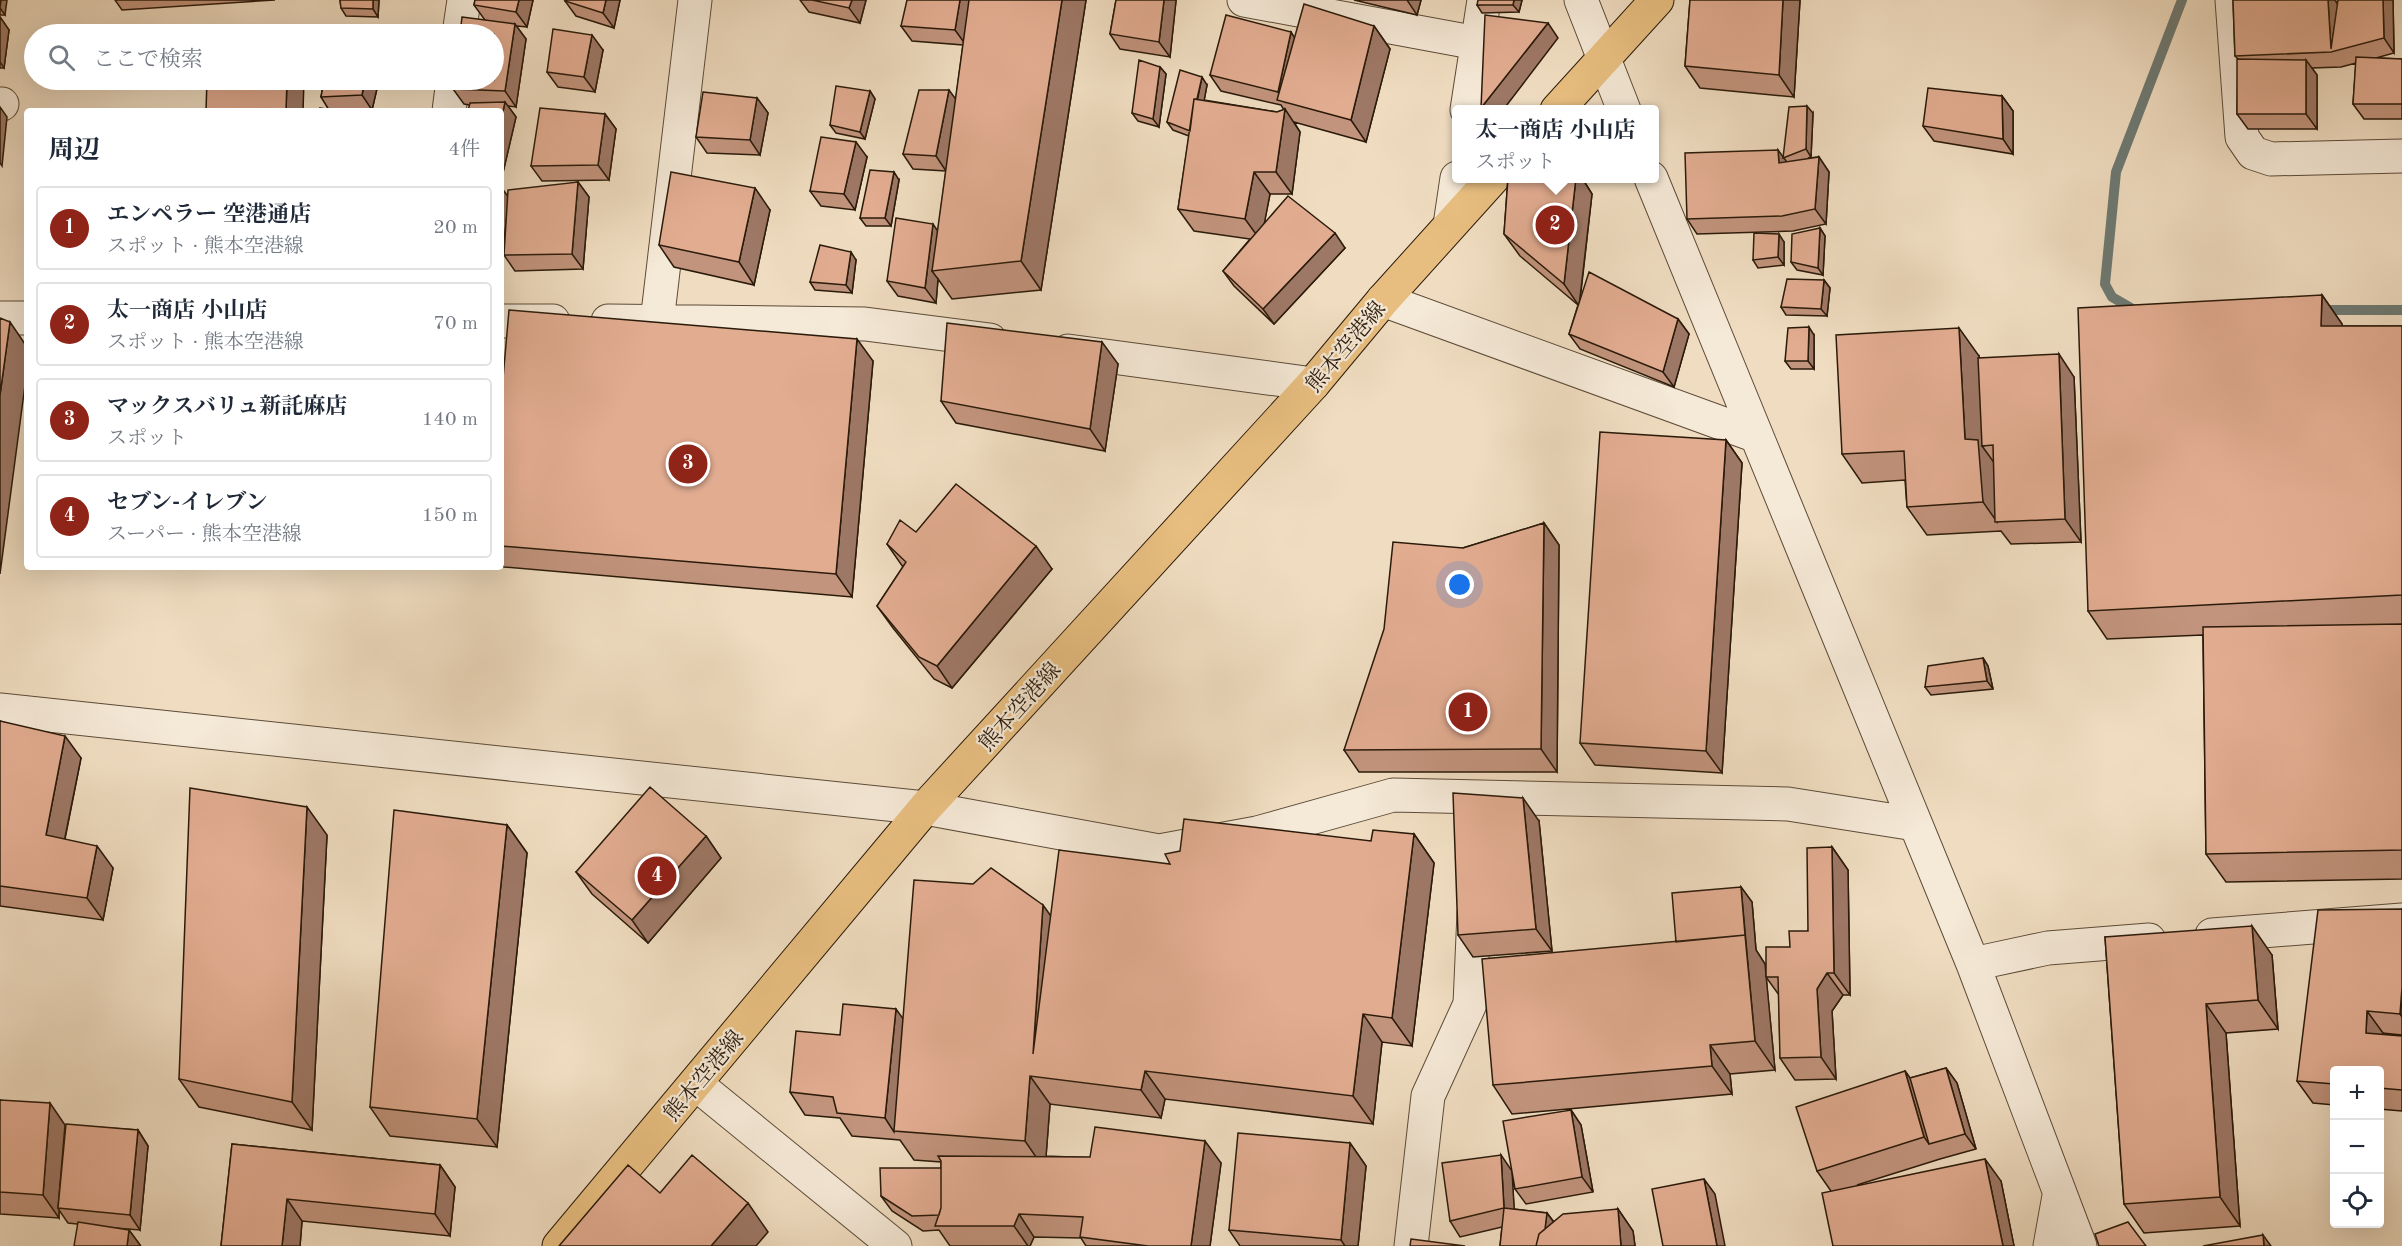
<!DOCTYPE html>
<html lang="ja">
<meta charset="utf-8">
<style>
body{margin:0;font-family:"Old Standard TT","Noto Serif JP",serif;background:#f6f6f7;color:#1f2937}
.controls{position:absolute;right:18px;bottom:18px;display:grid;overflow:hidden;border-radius:6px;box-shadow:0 6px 24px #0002}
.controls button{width:54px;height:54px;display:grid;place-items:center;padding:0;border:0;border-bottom:2px solid #e0e1e3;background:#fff;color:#1f2937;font:30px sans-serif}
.you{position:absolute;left:1460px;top:585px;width:21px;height:21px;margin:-15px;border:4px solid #fff;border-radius:50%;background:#1a73e8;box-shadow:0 0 0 9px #1a73e833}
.badge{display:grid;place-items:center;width:39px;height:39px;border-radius:50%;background:#8f2418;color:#fff;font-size:20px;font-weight:700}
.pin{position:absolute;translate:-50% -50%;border:3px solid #fff;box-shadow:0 2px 6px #0006}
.popup{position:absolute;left:1452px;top:105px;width:207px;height:78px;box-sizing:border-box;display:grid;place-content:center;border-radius:6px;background:#fff;filter:drop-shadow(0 2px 4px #0005);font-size:20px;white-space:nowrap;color:#747a83}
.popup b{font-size:22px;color:#1f2937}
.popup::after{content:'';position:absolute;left:50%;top:100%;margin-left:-12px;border:12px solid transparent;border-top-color:#fff}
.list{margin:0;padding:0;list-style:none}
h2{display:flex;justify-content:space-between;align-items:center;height:78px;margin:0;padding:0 24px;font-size:26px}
h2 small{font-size:20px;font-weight:400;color:#747a83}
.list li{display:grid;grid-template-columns:39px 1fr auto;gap:18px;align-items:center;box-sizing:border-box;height:84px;margin:0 12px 12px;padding:0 12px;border:2px solid #e0e1e3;border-radius:6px}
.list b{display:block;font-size:22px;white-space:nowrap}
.list p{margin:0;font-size:20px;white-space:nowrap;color:#747a83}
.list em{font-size:20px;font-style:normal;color:#747a83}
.icon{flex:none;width:33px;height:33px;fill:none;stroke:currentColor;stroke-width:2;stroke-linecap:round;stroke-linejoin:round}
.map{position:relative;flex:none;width:2402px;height:1246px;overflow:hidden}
.search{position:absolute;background:#fff;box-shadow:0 6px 24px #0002;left:24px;top:24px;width:480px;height:66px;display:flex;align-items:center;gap:15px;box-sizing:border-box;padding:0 21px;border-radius:33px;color:#747a83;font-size:22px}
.panel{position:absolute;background:#fff;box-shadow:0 6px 24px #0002;left:24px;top:108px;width:480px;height:462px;border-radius:6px}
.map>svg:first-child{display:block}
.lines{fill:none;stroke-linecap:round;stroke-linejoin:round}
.stream{stroke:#6e7a74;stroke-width:10}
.minor-casing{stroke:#5c4b38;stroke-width:35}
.major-casing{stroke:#2a1a0a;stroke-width:35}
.minor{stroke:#f5e9d7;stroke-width:33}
.major{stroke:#e8be80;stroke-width:33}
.wall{fill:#c2947d;stroke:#2a1a0a;stroke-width:1.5}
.shaded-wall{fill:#9e7866;stroke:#2a1a0a;stroke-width:1.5}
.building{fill:#e2ac91;stroke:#2a1a0a;stroke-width:1.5}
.labels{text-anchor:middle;stroke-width:4.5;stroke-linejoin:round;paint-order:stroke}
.street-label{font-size:22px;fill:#2a1a0a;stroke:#f5e9d7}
</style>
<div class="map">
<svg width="2402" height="1246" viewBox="0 0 2402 1246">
<rect width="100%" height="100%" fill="#f0ddc1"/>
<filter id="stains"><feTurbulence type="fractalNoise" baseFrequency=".00333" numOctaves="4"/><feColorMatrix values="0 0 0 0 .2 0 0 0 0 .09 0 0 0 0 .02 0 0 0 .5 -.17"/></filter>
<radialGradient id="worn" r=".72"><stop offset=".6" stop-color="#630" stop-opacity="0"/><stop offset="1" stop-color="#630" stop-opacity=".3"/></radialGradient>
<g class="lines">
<path class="stream" d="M2319 310H2402
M2138 312 2112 297 2105 284 2116 172 2182 0"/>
<defs>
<path id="minor" d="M1244 0 1477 43
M1581 0 1624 110
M2232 0 2242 137 2253 153 2271 159 2402 156
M459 34 464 0
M0 104H2
M1467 110 1484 0
M449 111 453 80
M1651 178 1973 964 2080 1246
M1450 225 1457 178
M1383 300 1754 435
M0 318H27
M501 321H553
M608 321 865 324 990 340
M657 322 695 0
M1068 351 1313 384
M0 710 925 808 1159 851 1257 833 1393 795 1788 804 1915 824
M2212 935 2402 920
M1973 964 2048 948 2149 940
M696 1084 895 1246
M1411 1246 1428 1096 1470 1004 1474 913
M2050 1246 2059 1196"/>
<path id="major" d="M1557 110 1657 0
M559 1246 925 808 1313 384 1383 300 1493 178"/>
</defs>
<use href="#minor" class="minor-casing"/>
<use href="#major" class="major-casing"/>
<use href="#minor" class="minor"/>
<use href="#major" class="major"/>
</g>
<path class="wall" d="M0 0 5 15H0Z
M115 0H275L122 10Z
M340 0H379L378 17 346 16 341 8Z
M475 0H533L527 27 516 26 526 39 516 107 508 106 516 117 501 181V111L470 105 464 104 453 89 485 20 474 5Z
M620 0 614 28 576 16 565 1Z
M800 0H866L860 23 809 12Z
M1086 0 1041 290 952 299 938 279 936 303 898 296 887 281 938 231 946 171 913 169 903 154 956 98 963 45 912 41 901 26Z
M1116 0H1176L1170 57 1120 49 1110 34Z
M1354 0H1421L1417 15Z
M1522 0 1519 12 1482 13 1477 5Z
M1690 0H1800L1794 97 1700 88 1685 66Z
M2233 0H2335L2338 4V0H2393L2394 53 2376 58 2402 59V119H2364L2353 104 2356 63 2341 67 2312 68 2317 75V129H2248L2237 114 2238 59 2235 56Z
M0 17 9 30 4 68H0Z
M1374 26 1390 49 1366 142 1294 122 1300 132 1292 194H1270L1264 223 1345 248 1274 324 1234 286 1223 271 1250 239 1194 231 1178 209 1189 136 1173 130 1167 122 1207 85 1204 100 1277 112 1284 110 1281 105 1221 91 1210 75 1291 32 1294 38Z
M603 50 595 92 558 87 547 72Z
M1160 67 1166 74 1159 127 1138 121 1132 113Z
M324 80H379L372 110 320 111 329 110 321 97Z
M870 91 875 99 865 139 836 133 830 125Z
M2002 96 2013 111V154L1934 141 1923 126Z
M757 98 768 113 760 155 707 153 696 137Z
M1813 113 1811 157 1808 158 1819 157 1829 172 1826 224 1793 231 1697 234 1687 219 1778 150 1783 158Z
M605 114 616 129 609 180 542 181 531 166Z
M867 157 855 210 821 206 810 191Z
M1508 178H1582L1592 194 1580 301 1678 319 1689 334 1674 387 1580 349 1569 334 1578 305 1520 256 1504 234Z
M899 180 891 226H866L860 218Z
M578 182 589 197 583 269 515 271 504 255 506 227 501 264V187L507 196Z
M770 210 754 285 674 267 659 245Z
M1820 228 1825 236 1823 275 1797 270 1791 262Z
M1784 242V265L1758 268 1753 260Z
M856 260 852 293 815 290 810 282Z
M1824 280 1830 288 1827 316 1786 315 1781 307Z
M2322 295 2342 324V326H2402V879L2226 882 2206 854 2203 635 2107 639 2088 611Z
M1814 335V369H1791L1785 361Z
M1979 356V358L2074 377 2081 542 2011 544 2001 531 1927 535 1907 507 1905 480 1862 483 1842 454Z
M873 361 852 597 504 567 501 563V397Z
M1118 364 1105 451 956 423 941 401Z
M1726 440 1742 463 1722 773 1595 765 1580 743Z
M1544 523 1559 545 1557 772H1359L1344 750 1463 548Z
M916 532 1052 569 952 688 934 679 893 628 877 606 903 567 887 544Z
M1983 658 1988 666 1993 689 1931 695 1925 687Z
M0 721 81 758 65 839 113 868 103 920 0 906Z
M1539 821 1552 951 1473 957 1458 935Z
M507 825 527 853 497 1147 390 1136 370 1107Z
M1414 834 1434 863 1412 1046 1382 1042 1373 1124 1165 1099 1161 1118 1050 1104 1046 1156 1221 1163 1210 1246H1086L1081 1238 1034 1237 1030 1246H950L939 1230 923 1231 892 1211 881 1196 941 1168V1162L914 1160 900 1140 852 1136 840 1118 805 1115 790 1092 840 1035 903 1018 1051 915 1170 864 1371 841Z
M327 835 312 1130 199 1107 179 1079Z
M706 836 721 858 648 943 592 894 576 872Z
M1832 847 1848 870 1850 995H1843L1832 1011 1836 1079 1795 1080 1780 1058 1779 995 1766 977 1775 1070 1730 1074 1732 1094 1512 1114 1493 1085 1676 942 1741 887 1752 902 1756 950 1765 964 1766 977 1790 947 1808 931Z
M2402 909V1035L2383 1033V1035L2402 1036V1111L2379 1109V1071H2334V1105L2313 1103 2297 1081Z
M2105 937 2272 955 2278 1029 2226 1033 2240 1226 2144 1233 2124 1204Z
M1946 1068 1957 1083 1976 1149 1940 1159 1857 1185 2001 1181 2014 1246H1833L1831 1191 1817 1171 1905 1071 1910 1078Z
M0 1100 65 1125 138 1130 148 1146 140 1230 115 1228 129 1230 140 1245 77 1224 68 1223 59 1210V1218L0 1214Z
M1571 1110 1581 1125 1593 1192 1526 1204 1515 1189 1512 1174 1514 1209 1547 1213 1554 1222 1618 1209 1633 1231 1635 1246H1500L1502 1227 1460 1237 1450 1221 1512 1170Z
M1350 1143 1366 1166 1358 1246H1240L1229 1230Z
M232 1144 440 1165 455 1187 450 1236 302 1221 300 1246H221Z"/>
<path class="shaded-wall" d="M1 0H7L5 15 0 8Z
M373 0H379L378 17 373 9Z
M519 0H533L527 27 516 12Z
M606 0H620L614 28 603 13Z
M852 0H866L860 23 849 8Z
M960 0H972L966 45 955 30Z
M1062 0H1086L1041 290 1021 261Z
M1164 0H1176V1L1170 57 1159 42Z
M1407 0H1421L1417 15Z
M1514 0H1522L1519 12 1513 5Z
M1783 0H1800L1794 97 1779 75Z
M2328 0H2335L2338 5 2331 49Z
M2383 0H2393L2394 53 2384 38Z
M0 17 9 30 4 68 0 62Z
M1548 23 1558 38 1503 110H1482L1481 108Z
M515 24 526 39 516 107 505 91Z
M1374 26 1390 49 1366 142 1351 120Z
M1291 32 1301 48 1285 102 1278 92Z
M592 35 603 50 595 92 584 77Z
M2306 60 2317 75V129L2306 114Z
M1160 67 1166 74 1159 127 1153 119Z
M1202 77 1207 85 1197 140 1191 132Z
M287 80H304L303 111H286Z
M365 80H379L372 110 362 95Z
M949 90 960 105 946 171 936 156Z
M870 91 875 99 865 139 860 132Z
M2002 96 2013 111V154L2003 139Z
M757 98 768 113 760 155 750 140Z
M505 102 516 117 501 181V121Z
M1807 106 1813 113 1811 157 1806 149Z
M0 107 7 117 2 166 0 163Z
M1285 109 1300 132 1292 194 1276 172Z
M605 114 616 129 609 180 598 165Z
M856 142 867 157 855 210 844 194Z
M1778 150 1789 165 1779 163Z
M1819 157 1829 172 1826 224 1815 209Z
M894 172 899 180 891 226 885 218Z
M1254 172 1270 194 1261 241 1245 219Z
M1576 178H1582L1592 194 1579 306 1564 284Z
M578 182 589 197 583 269 572 254Z
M501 187 509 198 501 264Z
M755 188 770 210 754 285 739 262Z
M933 224 943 239 932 271 938 279 936 303 925 288Z
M1820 228 1825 236 1823 275 1818 268Z
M1335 233 1345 248 1274 324 1263 309Z
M1779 234 1784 242V265L1778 257Z
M851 252 856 260 852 293 846 285Z
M1824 280 1830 288 1827 316 1821 309Z
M2322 295 2342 324 2341 354 2321 326Z
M1678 319 1689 334 1674 387 1663 372Z
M10 322 27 347V370L0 574V395Z
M1809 327 1814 335V369L1808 361Z
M1959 328 1979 356 1984 446H1982L1998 468 1997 522 1983 502 1965 439Z
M857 339 873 361 852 597 836 574Z
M1102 342 1118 364 1105 451 1090 429Z
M2059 354 2074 377 2081 542 2065 519Z
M1726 440 1742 463 1722 773 1706 751Z
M1544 523 1559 545 1557 772 1541 749Z
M1036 546 1052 569 952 688 937 666Z
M1983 658 1988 666 1993 689 1987 681Z
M65 736 81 758 61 857 46 835Z
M1523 798 1539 821 1552 951 1536 929Z
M307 807 327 835 312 1130 292 1102Z
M507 825 527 853 497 1147 477 1119Z
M1414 834 1434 863 1412 1046 1392 1018Z
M706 836 721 858 648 943 632 920Z
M97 846 113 868 103 920 87 898Z
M1832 847 1848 870 1850 995 1834 973Z
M1741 887 1752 902 1756 950 1765 964 1775 1070 1755 1041Z
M1043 905 1063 933 1033 1054Z
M2252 926 2272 955 2278 1029 2258 1000Z
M1827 973 1843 995 1832 1011 1836 1079 1821 1057 1817 989Z
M2402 988V1017L2400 1014Z
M2206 1004 2226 1033 2240 1226 2220 1197Z
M896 1009 912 1031 894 1132 885 1118Z
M2367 1011 2383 1033 2381 1055 2366 1033Z
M1363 1014 1382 1042 1373 1124 1353 1096Z
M1710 1045 1730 1074 1732 1094 1712 1066Z
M1946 1068 1957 1083 1976 1149 1965 1134Z
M1145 1071 1165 1099 1161 1118 1141 1090Z
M1905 1071 1921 1093 1929 1144 1924 1137Z
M1030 1076 1050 1104 1045 1170 1025 1141Z
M50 1103 65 1125 58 1208 59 1210V1218L43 1195Z
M1571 1110 1581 1125 1593 1192 1582 1177Z
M138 1130 148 1146 140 1230 130 1215Z
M1205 1141 1221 1163 1210 1246H1191Z
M1350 1143 1366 1166 1358 1246H1345L1341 1240Z
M1501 1155 1512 1171 1515 1223 1504 1208Z
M1985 1159 2001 1181 2014 1246H2003Z
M440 1165 455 1187 450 1236 435 1214Z
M1704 1179 1715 1194 1725 1246H1717Z
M287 1199 302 1221 300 1246H282Z
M748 1203 768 1232 756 1246H711Z
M1618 1209 1633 1231 1635 1246H1621Z
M1547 1213 1558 1228 1542 1246Z
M1019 1214 1034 1237 1030 1246H1028L1014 1226Z
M129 1230 140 1245 139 1246H127Z
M2263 1235 2271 1246H2264Z"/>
<path class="building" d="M340 0H373V9L341 8Z
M475 0H519L516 12 474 5Z
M565 0H606L603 13 565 1Z
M812 0H852L849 8Z
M907 0H960L955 30 901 26Z
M969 0H1062L1021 261 932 271Z
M1116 0H1164L1159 42 1110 34Z
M1478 0H1514L1513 5H1477Z
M1690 0H1783L1779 75 1685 66Z
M2233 0H2328L2331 49 2338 0H2383L2384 38 2331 52 2235 56Z
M1304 4 1374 26 1351 120 1277 100Z
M1226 15 1291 32 1278 92 1210 75Z
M1485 15 1548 23 1481 108Z
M462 17 515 24 505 91 453 89 454 80H494V34H460Z
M553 29 592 35 584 77 547 72Z
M2356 57 2402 59V104H2353Z
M2237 59 2306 60V114H2237Z
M1139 60 1160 67 1153 119 1132 113Z
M1180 70 1202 77 1197 99H1194L1190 131 1167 122Z
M207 80H287L286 111H206Z
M324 80H365L362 95 321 97Z
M836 86 870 91 860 132 830 125Z
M1928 88 2002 96 2003 139 1923 126Z
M919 90H949L936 156 903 154Z
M703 92 757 98 750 140 696 137Z
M1194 99 1277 112 1285 109 1276 172H1254L1245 219 1178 209Z
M505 102 501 121V111H468L470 103Z
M1807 106 1806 149 1783 158 1789 107Z
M320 108 339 111H320Z
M540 108 605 114 598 165 531 166Z
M821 137 856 142 844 194 810 191Z
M1778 150 1779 163 1819 157 1815 209 1782 216 1687 219 1685 153Z
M870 170 894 172 885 218H860Z
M671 172 755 188 739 262 659 245Z
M1508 178H1576L1564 284 1504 234Z
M578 182 572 254 504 255 508 190Z
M1288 196 1335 233 1263 309 1223 271Z
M896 218 933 224 925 288 887 281Z
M1820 228 1818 268 1791 262 1792 234Z
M1754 233 1779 234 1778 257 1753 260Z
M820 245 851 252 846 285 810 282Z
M1589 272 1678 319 1663 372 1569 334Z
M1787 279 1824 280 1821 309 1781 307Z
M2322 295 2321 326H2402V595L2088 611 2078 308Z
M509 310 857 339 836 574 501 546V401Z
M0 318 10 322 0 395Z
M947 323 1102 342 1090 429 941 401Z
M1809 327 1808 361H1785L1788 328Z
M1959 328 1965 439 1978 440 1983 502 1907 507 1904 451 1842 454 1836 335Z
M2059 354 2065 519 1995 522 1993 445 1982 446 1978 358Z
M1600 432 1726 440 1706 751 1580 743Z
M956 484 1036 546 937 666 919 657 877 606 906 562 887 544 900 520 916 532Z
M1544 523 1541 749 1344 750 1384 629 1393 542 1463 548Z
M2402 624V850L2206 854 2203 627Z
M1983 658 1987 681 1925 687 1928 666Z
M0 721 65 736 46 835 97 846 87 898 0 886Z
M650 787 706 836 632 920 576 872Z
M190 788 307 807 292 1102 179 1079Z
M1453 793 1523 798 1536 929 1458 935Z
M394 810 507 825 477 1119 370 1107Z
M1184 819 1371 841 1373 830 1414 834 1392 1018 1363 1014 1353 1096 1145 1071 1141 1090 1030 1076 1025 1141 894 1131 914 880 973 884 991 868 1043 905 1033 1054 1059 850 1170 864 1165 854 1180 851Z
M1832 847 1834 973H1827L1817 989 1821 1057 1780 1058 1778 977H1766V947H1790L1789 931H1808L1807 848Z
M1741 887 1745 935 1676 942 1672 893Z
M2402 909V988L2400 1014 2367 1011 2366 1033 2402 1036V1090L2379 1088V1071H2334V1084L2297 1081 2318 910Z
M2252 926 2258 1000 2206 1004 2220 1197 2124 1204 2105 937Z
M1745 935 1755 1041 1710 1045 1712 1066 1493 1085 1482 959Z
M843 1004 896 1009 885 1118 837 1113 833 1097 790 1092 796 1031 840 1035Z
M1946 1068 1965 1134 1929 1144 1910 1078Z
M1905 1071 1924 1137 1817 1171 1796 1107Z
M0 1100 50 1103 43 1195 0 1192Z
M1571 1110 1582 1177 1515 1189 1503 1121Z
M66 1124 138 1130 130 1215 58 1208Z
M1095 1127 1205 1141 1191 1246H1148L1080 1237 1083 1217 1019 1214 1014 1226H935L941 1208V1161L938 1156 1090 1157Z
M1238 1133 1350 1143 1341 1240 1229 1230Z
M232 1144 440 1165 435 1214 287 1199 282 1246H221Z
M692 1155 748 1203 711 1246H559L628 1165 660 1193Z
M1501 1155 1504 1208 1450 1221 1442 1163Z
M1985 1159 2003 1246H1833L1822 1193Z
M880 1168H941V1208L939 1215 912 1216 881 1196Z
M1704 1179 1717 1246H1663L1652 1189Z
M1504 1208 1547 1213 1545 1229 1539 1234 1536 1246H1500Z
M1618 1209 1621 1246H1536L1539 1234 1563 1214Z
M78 1222 129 1230 127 1246H74Z
M2128 1222 2146 1246H2099L2095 1234Z
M2263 1235 2264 1246H2203Z
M1411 1239 1465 1246H1410Z"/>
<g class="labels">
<g class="street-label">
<text transform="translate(1345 346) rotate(-50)" y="8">熊本空港線</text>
<text transform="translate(1019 706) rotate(-48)" y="8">熊本空港線</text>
<text transform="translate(703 1075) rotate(-50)" y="8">熊本空港線</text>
</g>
</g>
<rect width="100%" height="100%" filter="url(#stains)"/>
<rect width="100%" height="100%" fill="url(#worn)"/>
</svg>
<div class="controls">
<button>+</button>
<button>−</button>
<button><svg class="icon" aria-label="locate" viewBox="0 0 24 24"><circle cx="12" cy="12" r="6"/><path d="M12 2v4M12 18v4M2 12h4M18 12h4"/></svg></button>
</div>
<div class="you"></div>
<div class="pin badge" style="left:1468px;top:712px">1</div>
<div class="pin badge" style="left:1555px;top:225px">2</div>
<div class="popup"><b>太一商店 小山店</b>スポット</div>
<div class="pin badge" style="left:688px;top:464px">3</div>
<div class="pin badge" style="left:657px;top:876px">4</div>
<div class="search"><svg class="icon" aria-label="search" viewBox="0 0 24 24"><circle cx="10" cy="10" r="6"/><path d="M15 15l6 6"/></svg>ここで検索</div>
<section class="panel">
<h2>周辺<small>4件</small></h2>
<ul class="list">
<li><span class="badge">1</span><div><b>エンペラー 空港通店</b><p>スポット · 熊本空港線</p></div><em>20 m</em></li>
<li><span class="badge">2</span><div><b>太一商店 小山店</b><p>スポット · 熊本空港線</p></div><em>70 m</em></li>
<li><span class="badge">3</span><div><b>マックスバリュ新託麻店</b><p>スポット</p></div><em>140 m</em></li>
<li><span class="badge">4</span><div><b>セブン-イレブン</b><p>スーパー · 熊本空港線</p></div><em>150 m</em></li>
</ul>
</section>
</div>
